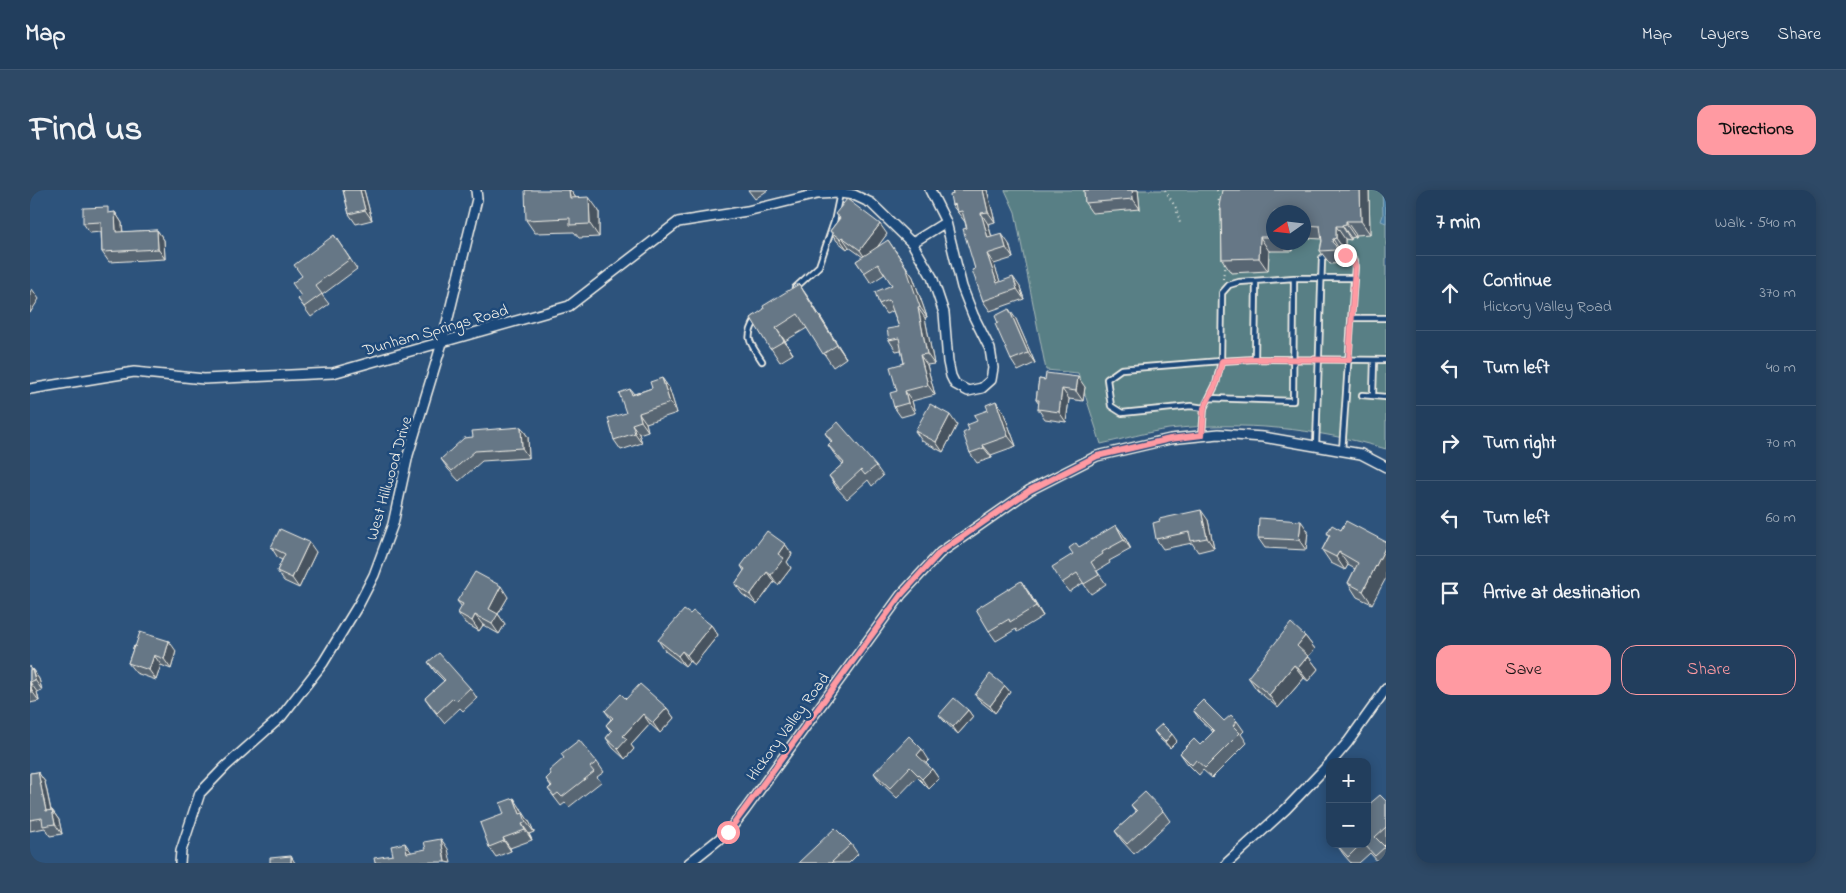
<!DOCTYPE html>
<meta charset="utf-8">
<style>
body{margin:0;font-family:"Indie Flower",sans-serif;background:#2e4966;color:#f1f3f6}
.controls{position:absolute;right:15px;bottom:15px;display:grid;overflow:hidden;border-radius:10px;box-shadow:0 2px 12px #0003}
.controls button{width:45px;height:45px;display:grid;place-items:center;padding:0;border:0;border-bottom:1px solid #3f5772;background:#223e5d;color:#f1f3f6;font:25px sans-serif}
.compass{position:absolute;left:1236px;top:15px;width:45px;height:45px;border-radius:50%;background:#223e5d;box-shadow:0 2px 12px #0003;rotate:256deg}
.stop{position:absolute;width:15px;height:15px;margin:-11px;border:4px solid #ff9aa2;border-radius:50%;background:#fff}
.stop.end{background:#ff9aa2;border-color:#fff;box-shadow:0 1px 5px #0008}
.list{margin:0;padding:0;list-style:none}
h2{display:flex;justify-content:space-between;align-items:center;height:65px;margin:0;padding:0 20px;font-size:21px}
h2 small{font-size:16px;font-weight:400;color:#a2aebc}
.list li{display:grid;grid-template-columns:32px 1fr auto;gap:15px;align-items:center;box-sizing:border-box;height:75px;padding:0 20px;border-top:1px solid #3f5772}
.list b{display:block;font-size:19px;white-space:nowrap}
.list p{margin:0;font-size:16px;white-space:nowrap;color:#a2aebc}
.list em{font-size:16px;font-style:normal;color:#a2aebc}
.actions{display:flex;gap:10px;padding:15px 20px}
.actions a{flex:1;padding:11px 0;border:1px solid #ff9aa2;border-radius:15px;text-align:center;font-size:18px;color:#ff9aa2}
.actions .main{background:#ff9aa2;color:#111}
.icon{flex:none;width:28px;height:28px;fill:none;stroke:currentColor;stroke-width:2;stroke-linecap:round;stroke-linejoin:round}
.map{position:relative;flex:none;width:1356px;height:673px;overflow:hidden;border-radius:15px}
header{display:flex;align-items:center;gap:30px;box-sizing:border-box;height:70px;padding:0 25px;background:#223e5d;border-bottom:1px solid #3f5772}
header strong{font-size:24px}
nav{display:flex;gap:28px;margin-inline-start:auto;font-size:18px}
.intro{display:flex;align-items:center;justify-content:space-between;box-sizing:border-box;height:120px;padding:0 30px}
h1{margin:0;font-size:35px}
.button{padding:12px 22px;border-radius:15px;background:#ff9aa2;color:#111;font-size:18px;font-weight:700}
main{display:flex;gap:30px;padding:0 30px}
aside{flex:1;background:#223e5d;border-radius:15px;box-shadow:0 2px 12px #0003}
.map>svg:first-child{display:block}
.green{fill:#597f85;stroke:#a6b8b6;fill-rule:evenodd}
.water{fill:#477da4;stroke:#8cabbf}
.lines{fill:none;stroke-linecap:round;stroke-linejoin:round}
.lane-casing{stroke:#f4f1e8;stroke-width:8}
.street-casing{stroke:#f4f1e8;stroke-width:12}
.path{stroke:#f4f1e8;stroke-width:2;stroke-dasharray:1 4;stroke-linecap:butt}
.lane{stroke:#1f4a7a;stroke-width:4.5}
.street{stroke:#1f4a7a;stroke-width:9}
.wall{fill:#586673;stroke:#f4f1e8}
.shaded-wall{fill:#47535e;stroke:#f4f1e8}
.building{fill:#667786;stroke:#f4f1e8}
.route{stroke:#ff9aa2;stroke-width:6}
.labels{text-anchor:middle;stroke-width:5;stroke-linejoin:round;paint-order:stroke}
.street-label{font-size:16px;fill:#f4f1e8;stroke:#1f4a7a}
</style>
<header>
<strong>Map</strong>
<nav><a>Map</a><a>Layers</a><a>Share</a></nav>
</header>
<div class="intro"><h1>Find us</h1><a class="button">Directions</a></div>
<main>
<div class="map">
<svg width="1356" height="673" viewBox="0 0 1356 673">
<rect width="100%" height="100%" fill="#2d537c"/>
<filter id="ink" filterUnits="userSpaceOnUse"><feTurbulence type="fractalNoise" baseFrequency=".02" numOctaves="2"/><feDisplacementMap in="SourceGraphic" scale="10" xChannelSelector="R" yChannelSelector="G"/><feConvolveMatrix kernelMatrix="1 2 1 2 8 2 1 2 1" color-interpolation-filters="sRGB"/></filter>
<g filter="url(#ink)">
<path class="green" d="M975 0H1356V259C1286 238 1212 231 1139 239 1117 242 1094 249 1071 254L1048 183 1016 180 985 22ZM1244 22H1274V52H1244Z"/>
<path class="water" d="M1352 0H1356V33L1351 31 1353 25Z"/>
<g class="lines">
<defs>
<path id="lane" d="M1315 65H1321C1326 72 1325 80 1324 88
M765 98 789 76 804 32 810 3
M1322 128H1356
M726 129C714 150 720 152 732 171
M1225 169 1226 91
M1332 205 1356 207
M1343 205 1344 170
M1180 208 1263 211 1264 88
M1174 218 1161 216 1092 223 1081 216 1077 189 1091 179 1191 171 1225 169 1356 170
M1172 245 1174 218 1186 194 1191 171 1192 103 1199 95 1209 92 1264 88H1324L1312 261
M1286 256 1292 68 1297 64"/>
<path id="street" d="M789 0 787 4 810 3 824 5 841 13 882 53 902 87 914 123 918 172 921 186 925 194 938 201 952 198 961 190 963 178 960 159 943 125 932 97 916 32 900 0
M882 53 916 32
M0 199 104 182 174 189 303 183 539 116 648 32 717 21 787 4
M1301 572 1318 552 1356 499
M150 673 151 661 170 603 196 576 251 527 293 473 329 414 344 385 363 334 378 265 412 153 447 9 446 0
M659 673 698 642 715 620 871 405 910 363 1000 300 1067 266 1140 249 1189 244 1233 247 1331 264 1356 277
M1197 673 1256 619 1300 573"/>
</defs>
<use href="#lane" class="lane-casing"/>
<use href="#street" class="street-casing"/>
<path class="path" d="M1135 0 1146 18 1150 33
M1187 0 1192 30
M1193 89 1195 72"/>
<use href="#lane" class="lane"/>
<use href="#street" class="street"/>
</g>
<path class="wall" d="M313 0H334L342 30 326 34 319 24Z
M540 0 546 8 569 21V47L549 48 544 42 505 43 496 30Z
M718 0H738L725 9Z
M922 0H957L965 32 958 34 962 47 979 54 983 68 964 74 970 92 990 97 994 109 960 121 953 111 945 79 935 32 922 15 923 4Z
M1054 0H1108L1110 19 1062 23 1055 13Z
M1339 0 1340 44 1326 45 1325 47 1321 48V50L1315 49V61L1312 63V64L1315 69V73L1300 74 1290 61 1292 49 1274 48V22H1244V52H1263V61H1239L1238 81 1201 83 1192 69 1191 19Z
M85 22 92 33 93 42 127 40 134 50 135 69 79 72 72 62 71 42 60 43 53 33 82 23Z
M805 24 857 44 847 57 865 60 883 87 897 127 895 128 904 174 897 175 905 205 882 211 885 223 871 227 864 217 867 201 874 173 871 160 866 161 859 150 869 137 863 121 856 124 849 114 862 95 855 84 841 93 826 71 833 67 819 57 817 59 807 51 800 41 809 29Z
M304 45 327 79 292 105 299 114 281 127 268 109 271 106 272 86Z
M778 107 816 168 803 177 777 138 755 151 763 164 750 172 721 128Z
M986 129 1005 173 988 181 981 170Z
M632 188 639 198 647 223 616 233 618 241 609 244 612 253 591 260 584 250 596 223 600 199 604 204 622 198Z
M1009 189 1055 197 1053 211 1039 209 1036 232 1015 229 1008 219 1009 214 1006 210Z
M973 221 986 256 961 265 962 268 947 273 940 263 939 240Z
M927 235 913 262 892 251 885 241Z
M491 237 498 247 499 268 452 271 429 291 418 279 411 269 443 247Z
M795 243 846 276 853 286 842 296 838 290 817 309 806 297 799 286 813 274 805 265 798 255 801 252Z
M1178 330 1184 358 1168 362 1162 353 1133 359 1126 349Z
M1316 331 1342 414 1327 407 1318 393 1325 379 1318 375 1315 380 1301 373 1292 360 1299 346 1297 343 1311 340Z
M1278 341 1276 360 1235 358 1228 348Z
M1093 344 1101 359 1079 371 1080 373 1067 381 1076 394 1061 404 1053 393 1039 402 1032 393 1049 357Z
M755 354 762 364 757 372 761 378 748 395 744 392 727 415 712 404 705 394 714 381 711 376Z
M241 357 286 362 269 398 254 391 247 381 252 370 248 368Z
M998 401 1013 426 987 442 986 439 966 451 959 441Z
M478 407 468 424 475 434 469 444 453 435 449 441 435 433 428 423 432 417 427 411Z
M681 435 688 445 664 475 659 471 655 476 635 461 628 450Z
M1275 446 1285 459 1278 466 1288 479 1278 491 1274 488 1248 518 1227 500 1218 487Z
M104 456 146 461 141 479 131 475 126 490 106 483 98 473Z
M398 472 440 498 447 508 433 521 430 518 414 533 402 518 395 508 414 491 405 482Z
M0 476 1 479H2L9 489 12 500 7 502 9 511 0 513Z
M975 496 980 502 965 523 950 511 945 505Z
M596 509 637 518 644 528 630 543 620 534 601 555 604 559 595 569 583 558 576 548 581 542 576 535 581 529 575 521Z
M938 520 943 527 928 544 914 531 909 525Z
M1163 520 1194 531H1207L1214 541 1211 544 1217 553 1182 588 1173 580 1169 585 1157 573 1150 563 1170 555 1183 542 1170 530Z
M1124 541 1147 551 1140 558 1129 548Z
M899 570 896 573 902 579 909 589 899 599 887 587 867 608 851 593 844 583Z
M567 572 574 582 567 587 571 592 539 617 535 613 531 616 518 599 521 596 516 589Z
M8 582 15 592 21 620H22L29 630 32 644 20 646 15 638 0 641V583Z
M1356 611V654L1354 656 1356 659V673H1349L1340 663 1329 673H1321L1314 665 1307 655 1308 654H1337Z
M1101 615 1133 621 1140 631 1104 664 1092 651 1085 641 1106 622Z
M491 618 493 623 500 633 504 642 499 644 502 650 480 658 481 661 466 667 459 657 474 624Z
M821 654 828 664 819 673H768Z"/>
<path class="shaded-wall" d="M330 0H334L342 30 335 20Z
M539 0H540L549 12 540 8Z
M953 0H957L965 32 958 22Z
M1102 0H1108L1110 19 1103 9Z
M1330 0H1339L1340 44 1331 31Z
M559 7 569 21V47L560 34Z
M85 22 92 33 93 52 86 42Z
M951 23 958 34 965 58 958 48Z
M1316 31 1326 45 1325 47 1316 34Z
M850 34 857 44 837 71 830 60Z
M1312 35 1321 48V50L1312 36Z
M1306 36 1315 49V61L1306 48Z
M127 40 134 50 135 69 128 59Z
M972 44 979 54 983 68 976 58Z
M812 47 819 57 817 59 810 49Z
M1230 47 1239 61 1238 81 1229 68Z
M1303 49 1315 69V73L1302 52Z
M858 50 883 87 897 127 890 117Z
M1257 52H1263V61Z
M957 64 964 74 974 103 967 93Z
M983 87 990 97 994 109 987 99Z
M769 94 778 107 816 168 807 155Z
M2 99 9 109 0 123V102Z
M888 118 895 128 904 174 897 164Z
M979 119 986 129 1005 173 998 163Z
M746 138 755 151 763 164 754 151Z
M890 165 897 175 905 205 898 195Z
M1048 187 1055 197 1053 211 1046 201Z
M632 188 639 198 647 223 640 213Z
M1032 199 1039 209 1036 232 1029 222Z
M875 201 882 211 885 223 878 213Z
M966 211 973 221 986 256 978 246Z
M609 223 616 233 618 241 611 231Z
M920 225 927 235 913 262 906 252Z
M602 234 609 244 612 253 605 243Z
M491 237 498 247 499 268 492 258Z
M953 255 961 265 962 268 954 258Z
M1171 320 1178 330 1184 358 1177 348Z
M1271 331 1278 341 1276 360 1269 350Z
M1086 335 1093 344 1101 359 1094 350Z
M279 352 286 362 269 398 262 388Z
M755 354 762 364 757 372 761 378 748 395 741 385 748 364Z
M1356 356V388L1342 414 1333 401Z
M1309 362 1318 375 1315 380 1306 367Z
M737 382 744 392 727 415 720 405Z
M991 391 998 401 1013 426 1006 416Z
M471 396 478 407 468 424 475 434 469 444 462 434 459 419Z
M445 425 453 435 449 441 442 431Z
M681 435 688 445 664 475 657 465Z
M1275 446 1285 459 1276 469 1267 456Z
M139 451 146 461 141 479 134 469Z
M652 461 659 471 655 476 648 466Z
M124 465 131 475 126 490 119 480Z
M1278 466 1288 479 1278 491 1268 478Z
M1264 475 1274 488 1248 518 1239 505Z
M2 479 9 489 12 500 5 490Z
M0 492 7 502 9 511 2 501Z
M975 496 980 502 965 523 960 516Z
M637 518 644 528 630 543 623 533Z
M938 520 943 527 928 544 923 537Z
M613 524 620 534 601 555 604 559 595 569 588 559 593 546Z
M1142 544 1147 551 1140 558 1135 552Z
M892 559 899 570 894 575 887 565Z
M902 579 909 589 899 599 892 589Z
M8 582 15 592 23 631 16 621Z
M484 608 500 633 504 642 490 624Z
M22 620 29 630 32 644 25 634Z
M492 634 499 644 502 650 495 640Z
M473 648 480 658 481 661 474 651Z
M411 649 418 659 421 673 415 672Z
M375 653 382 663H377Z
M261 666 265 673H261Z"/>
<path class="building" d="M313 0H330L335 20 319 24Z
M495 0H539L540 8 559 7 560 34 540 35V28L496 30Z
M922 0H953L958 22 951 23 958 48 972 44 976 58 957 64 967 93 983 87 987 99 953 111 942 80 945 79 933 39 937 38 932 21 927 22 925 14 922 15 920 5 923 4Z
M1054 0H1102L1103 9 1055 13Z
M1192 0H1330L1331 31H1316V34L1312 35V36H1306V48L1303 49 1302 52 1306 56V60L1290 61 1292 51 1290 36 1274 35V22H1244V47H1230L1229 68 1192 69 1191 19 1189 16Z
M817 9 850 34 830 60 812 47 810 49 800 41 810 28 805 24Z
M78 17V23L85 22 86 42 127 40 128 59 72 62 71 32 53 33V18Z
M304 45 320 69 285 95 292 104 274 117 268 109 271 106 262 93 272 86 264 75Z
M858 50 876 77 890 117 888 118 897 164 890 165 898 195 875 201 878 213 864 217 860 203 867 201 860 177 874 173 869 148 859 150 857 139 869 137 859 110 849 114 845 102 862 95 848 74 834 83 826 71Z
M769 94 807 155 793 164 768 124 746 138 754 151 740 159 721 128 734 119 733 116Z
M979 119 998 163 981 170 965 134 968 133 965 126Z
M1016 183 1048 187 1046 201 1032 199 1029 222 1008 219 1009 210H1006L1009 189 1015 190Z
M632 188 640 213 609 223 611 231 602 234 605 243 584 250 578 228 596 223 589 203 600 199 602 205 622 198 620 192Z
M966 211 978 246 953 255 954 258 940 263 933 243 939 240 937 235 947 231 944 225 958 220 956 215Z
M900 214 920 225 906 252 885 241Z
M808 232 846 276 835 285 831 280 810 299 799 286 814 273 798 255 802 251 795 243Z
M491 237 492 258 445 261 422 281 411 269 434 248 443 247 442 241Z
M1171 320 1177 348 1161 351 1159 342 1126 349 1123 333 1130 331 1129 329Z
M1229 328 1271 331 1269 350 1228 348Z
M1316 331 1356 352V356L1333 401 1318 393 1328 373 1309 362 1306 367 1292 360 1300 345 1297 343 1302 335 1311 340Z
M1086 335 1094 350 1072 362 1073 364 1061 372 1069 385 1054 394 1047 383 1032 393 1022 377 1043 364 1039 358 1046 353 1049 357Z
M250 339 279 352 262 388 247 381 255 364 241 357Z
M737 341 755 354 748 364 754 368 741 385 737 382 720 405 705 394 715 379 711 376Z
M445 382 471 396 459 419 468 424 462 434 445 425 442 431 428 423 433 414 427 411Z
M991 391 1006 416 980 432 979 429 959 441 946 419Z
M654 420 660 424 663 421 681 435 657 465 652 461 648 466 628 450Z
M1261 433 1275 446 1267 456 1278 466 1268 478 1264 475 1239 505 1218 487Z
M110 442 139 451 134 469 124 465 119 480 98 473 104 456 105 457Z
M409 463 440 498 426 511 423 508 407 523 395 508 415 490 398 472Z
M2 479 5 490 0 492V480Z
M960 484 975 496 960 516 945 505Z
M0 493 2 501H0Z
M610 494 637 518 623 533 613 524 593 546 597 549 588 559 576 548 582 541 576 535 583 528 575 521 591 504 596 509Z
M924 508 938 520 923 537 909 525Z
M1173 510 1194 531 1201 525 1207 531 1203 536 1210 543 1175 578 1166 570 1162 575 1150 563 1164 549 1170 555 1184 541 1163 520Z
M1132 534 1142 544 1135 552 1124 541Z
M879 546 892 559 887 565 902 579 892 589 880 577 860 598 844 583Z
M549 550 567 572 560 577 564 582 532 607 528 603 524 606 518 599 522 596 516 589 521 584 519 581 534 568 531 564Z
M8 582 16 621 22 620 25 634 13 636 12 628 0 630V583Z
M1115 602 1133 621 1097 654 1085 641 1107 621 1101 615Z
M1350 605 1356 611V637L1345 647 1355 657 1345 666 1334 654H1337V616Z
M484 608 490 624 493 623 496 632 492 634 495 640 473 648 474 651 459 657 450 633 474 624 470 613Z
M805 638 821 654 801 673H768Z
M411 649 415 672 345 673 344 668 363 665 361 656 375 653 377 663 396 659 394 652Z
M1308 654H1331L1318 667 1307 655Z
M261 666V673H240V668Z"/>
</g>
<g class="lines" filter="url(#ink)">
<path class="route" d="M698 642 871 405 910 362 1000 300 1067 266 1140 249 1172 245 1174 218 1186 194 1192 171 1225 169 1319 170 1325 76 1321 65H1315"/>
</g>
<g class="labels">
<g class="street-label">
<text transform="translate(405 139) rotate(-16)" y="6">Dunham Springs Road</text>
<text transform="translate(358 288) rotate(-74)" y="6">West Hillwood Drive</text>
<text transform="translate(757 536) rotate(-54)" y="6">Hickory Valley Road</text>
</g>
</g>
</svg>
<div class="controls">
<button>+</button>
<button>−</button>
</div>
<svg class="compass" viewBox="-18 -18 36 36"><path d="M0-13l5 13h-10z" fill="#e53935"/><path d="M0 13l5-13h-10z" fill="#a2aebc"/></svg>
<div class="stop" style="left:698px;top:642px"></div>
<div class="stop end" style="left:1315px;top:65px"></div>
</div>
<aside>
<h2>7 min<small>Walk · 540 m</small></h2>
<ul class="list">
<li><svg class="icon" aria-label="ahead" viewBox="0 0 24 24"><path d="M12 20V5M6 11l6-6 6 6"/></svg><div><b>Continue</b><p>Hickory Valley Road</p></div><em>370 m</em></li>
<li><svg class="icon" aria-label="left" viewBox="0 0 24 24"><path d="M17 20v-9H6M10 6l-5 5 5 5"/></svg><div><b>Turn left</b></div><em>40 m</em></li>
<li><svg class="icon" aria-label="right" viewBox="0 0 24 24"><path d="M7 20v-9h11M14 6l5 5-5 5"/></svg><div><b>Turn right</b></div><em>70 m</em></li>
<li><svg class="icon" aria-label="left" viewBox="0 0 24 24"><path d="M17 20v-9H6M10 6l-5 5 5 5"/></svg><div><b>Turn left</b></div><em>60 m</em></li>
<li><svg class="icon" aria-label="arrive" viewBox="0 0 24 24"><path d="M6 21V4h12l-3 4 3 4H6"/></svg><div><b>Arrive at destination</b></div></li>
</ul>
<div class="actions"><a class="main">Save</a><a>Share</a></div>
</aside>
</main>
